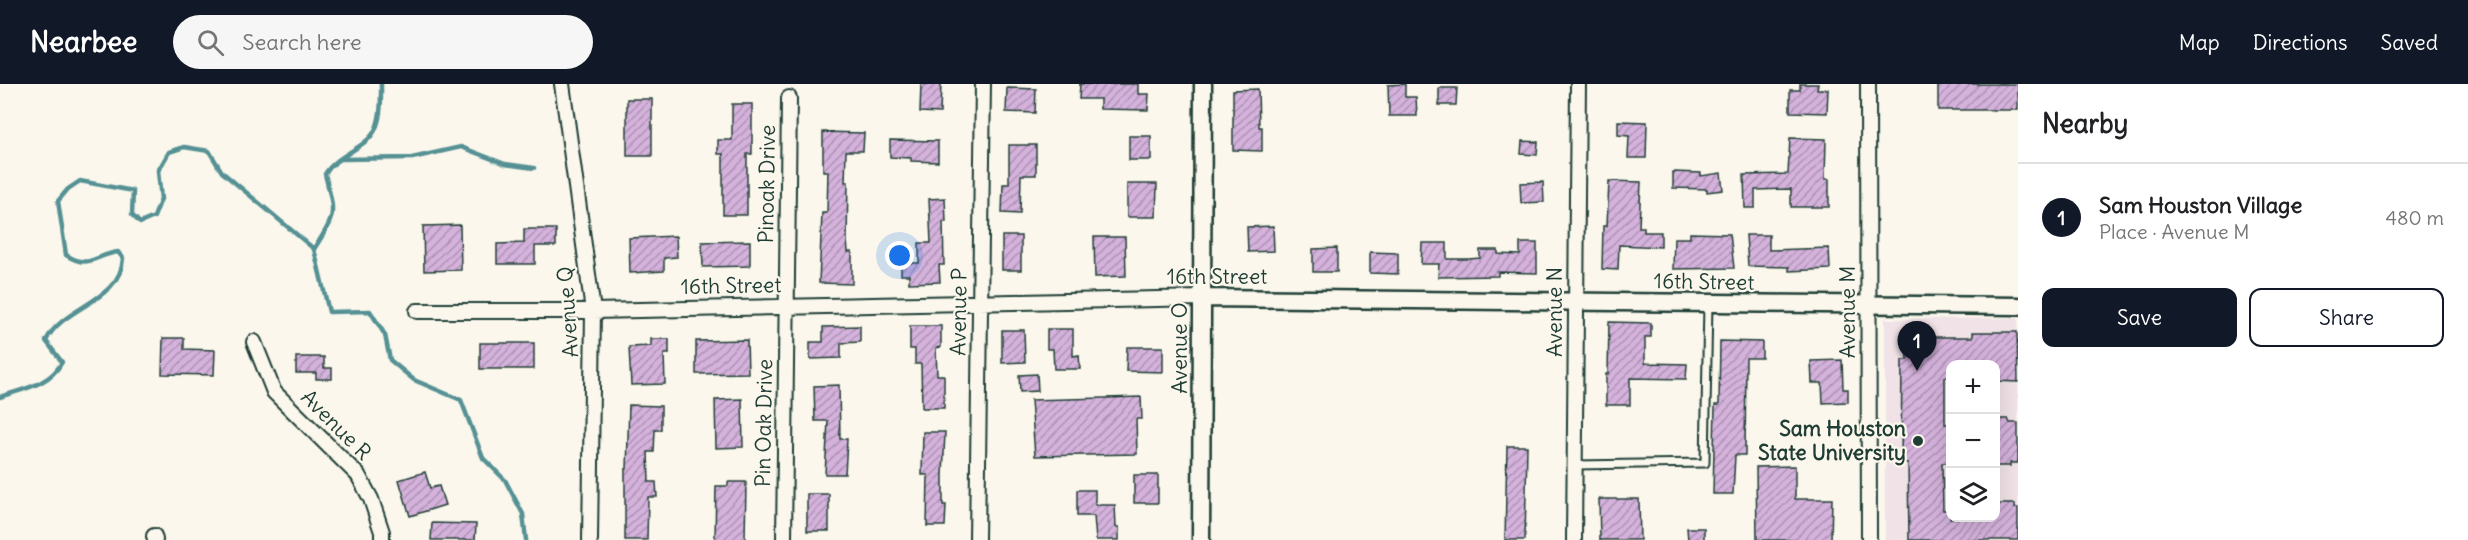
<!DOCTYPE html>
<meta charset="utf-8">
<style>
body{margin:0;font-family:Delius,sans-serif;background:#f6f6f6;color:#202124}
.controls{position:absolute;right:18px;bottom:18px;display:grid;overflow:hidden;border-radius:12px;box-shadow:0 6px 24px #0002}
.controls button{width:54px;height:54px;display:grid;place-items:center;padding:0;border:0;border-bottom:2px solid #e0e0e0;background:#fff;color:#202124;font:30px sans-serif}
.you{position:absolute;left:900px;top:172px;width:21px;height:21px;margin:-15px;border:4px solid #fff;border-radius:50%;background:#1a73e8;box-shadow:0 0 0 9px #1a73e833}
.badge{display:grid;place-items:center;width:39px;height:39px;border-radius:50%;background:#111827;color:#fff;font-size:20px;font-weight:700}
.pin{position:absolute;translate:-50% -50px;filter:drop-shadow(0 2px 3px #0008)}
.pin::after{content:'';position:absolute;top:32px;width:21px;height:18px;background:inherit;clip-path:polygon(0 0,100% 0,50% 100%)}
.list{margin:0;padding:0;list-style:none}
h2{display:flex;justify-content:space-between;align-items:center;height:78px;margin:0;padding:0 24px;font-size:26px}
h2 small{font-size:20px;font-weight:400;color:#757577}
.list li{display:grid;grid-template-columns:39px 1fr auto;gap:18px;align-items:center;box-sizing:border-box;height:108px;padding:0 24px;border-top:2px solid #e0e0e0}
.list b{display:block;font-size:22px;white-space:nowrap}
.list p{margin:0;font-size:20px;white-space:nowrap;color:#757577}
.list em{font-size:20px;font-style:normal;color:#757577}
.actions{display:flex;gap:12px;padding:18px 24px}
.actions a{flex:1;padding:14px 0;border:2px solid #111827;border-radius:12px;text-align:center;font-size:21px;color:#111827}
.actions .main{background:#111827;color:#fff}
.icon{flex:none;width:33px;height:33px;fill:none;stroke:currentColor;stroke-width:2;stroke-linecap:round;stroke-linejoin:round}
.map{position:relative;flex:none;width:2018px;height:456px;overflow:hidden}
header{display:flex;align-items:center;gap:36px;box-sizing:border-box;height:84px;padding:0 30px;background:#111827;color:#fff}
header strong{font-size:28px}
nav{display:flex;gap:33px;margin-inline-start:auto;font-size:21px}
.search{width:420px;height:54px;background:#f6f6f6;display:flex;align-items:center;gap:15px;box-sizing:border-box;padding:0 21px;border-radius:33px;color:#757577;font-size:22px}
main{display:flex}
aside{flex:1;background:#fff}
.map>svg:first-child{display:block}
.built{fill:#f0e2e7;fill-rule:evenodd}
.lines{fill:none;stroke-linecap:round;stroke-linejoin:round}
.stream{stroke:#559194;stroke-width:4.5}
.building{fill:url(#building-hatch);stroke:#1f3d34;stroke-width:1.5}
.service-casing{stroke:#1f3d34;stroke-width:11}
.minor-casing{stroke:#1f3d34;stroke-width:18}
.tertiary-casing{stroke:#1f3d34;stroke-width:21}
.service{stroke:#fbf7ec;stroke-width:7}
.minor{stroke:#fbf7ec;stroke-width:14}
.tertiary{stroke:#fbf7ec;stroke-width:16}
.poi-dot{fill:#1f3d34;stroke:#fbf7ec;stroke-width:2}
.labels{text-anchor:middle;stroke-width:4.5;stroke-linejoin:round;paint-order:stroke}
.street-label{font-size:21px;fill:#1f3d34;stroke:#fbf7ec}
.poi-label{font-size:21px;font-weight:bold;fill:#1f3d34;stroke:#fbf7ec;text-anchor:end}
</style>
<header>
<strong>Nearbee</strong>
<div class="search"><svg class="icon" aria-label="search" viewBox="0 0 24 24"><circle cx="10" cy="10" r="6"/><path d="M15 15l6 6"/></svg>Search here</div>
<nav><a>Map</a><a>Directions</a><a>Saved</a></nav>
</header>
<main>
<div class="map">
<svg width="2018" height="456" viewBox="0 0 2018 456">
<defs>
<pattern id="building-hatch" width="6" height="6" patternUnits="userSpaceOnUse" patternTransform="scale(1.5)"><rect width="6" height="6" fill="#d5b2dc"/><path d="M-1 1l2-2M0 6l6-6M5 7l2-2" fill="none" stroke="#ac92b3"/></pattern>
</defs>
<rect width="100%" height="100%" fill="#fbf7ec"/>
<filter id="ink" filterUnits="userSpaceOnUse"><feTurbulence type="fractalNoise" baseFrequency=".0167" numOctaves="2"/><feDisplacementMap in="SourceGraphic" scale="12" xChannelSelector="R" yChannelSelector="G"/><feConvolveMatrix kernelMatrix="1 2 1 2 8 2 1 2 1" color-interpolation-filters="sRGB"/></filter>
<g filter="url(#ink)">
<path class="built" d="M2018 234V456H1885V235ZM1950 280H1996V434H1950Z"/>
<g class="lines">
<path class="stream" d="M341 75 412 74 461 63 505 80 534 84
M314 165 329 228 370 227 385 251 390 276 414 296 461 316 483 374 505 396 523 430 526 456
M0 313C23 305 50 301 62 278L46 257C62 222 121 218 123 174L118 168C94 171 90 186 66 171L58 117 68 105 80 97 133 107 132 131 140 139 154 133 161 115 158 87 169 68 184 63 209 67 222 88 314 165C337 129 335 131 325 90 337 71 362 65 372 51 382 38 381 15 381 0"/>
</g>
<path class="building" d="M921 0H941L940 29 920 28Z
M1080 0H1138V10H1149L1148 26 1100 25V15H1079Z
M1405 0V13H1416L1417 32H1389L1388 1Z
M1800 0H1818L1817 5H1828L1827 29 1790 28V6H1800Z
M1938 0H2018V26H1938Z
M1007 4 1036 5 1035 29 1006 28Z
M1439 4H1457L1456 21H1439Z
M1258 5 1259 43H1262V67L1233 66V6Z
M627 15H652V72H627Z
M732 20H752V70H747V131H723V70H718V56H732Z
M1618 37 1647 38 1646 74H1628L1629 52 1618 51Z
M823 48 864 49 863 67H846L845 98H848L847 156 848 168H852V200L819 199 822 129H827L828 87H823Z
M1129 52H1151V76H1129Z
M1790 54 1826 55 1825 95H1829V123H1791V105L1755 106V124H1745L1744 91 1788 90Z
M890 56 938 57V78L911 77V74L890 73Z
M1522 57 1538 58 1537 71 1521 70Z
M1009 61H1036V91H1021L1020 130 1002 129 1003 100H1009Z
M1673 88 1701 89V92L1721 89 1723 106 1707 108V105L1673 104Z
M1609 97 1641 98 1639 143H1644V148H1661V163L1619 161 1618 186 1602 185 1603 142H1607Z
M1543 98 1544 118 1521 119 1520 99Z
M1127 100H1157L1156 133H1127Z
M945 114 946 138H943L944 181H939L940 198 909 199V191H901V179H919V159H931L929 115Z
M460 141 461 186 424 187 423 142Z
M1273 142 1274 167 1248 168 1247 143Z
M524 145H556V162H535V180H497V160L524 159Z
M1690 149 1730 150 1734 184 1673 185 1674 154H1690Z
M1746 151H1769V166L1829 164 1830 185 1789 187V183L1748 182Z
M676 152 677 173 664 174V187L630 189 629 154Z
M1002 152H1021V186H1002Z
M1094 153H1125L1126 192 1095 193Z
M750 157V182L703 183 702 158Z
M1422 159H1447V175H1469L1480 174V166H1498V170L1520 171V159H1537V189L1498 188V192L1438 193 1439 180H1421Z
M1337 164V188H1313V165Z
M1370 168 1398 169V190L1370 189Z
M1609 238 1651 239V253H1645V279L1687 280 1686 295 1630 294V321H1606V290H1608Z
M860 242V258L841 259V274L810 275V258H823V243Z
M910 242H941V263L936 264 937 291H944V324H922L921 280H915V265H910Z
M1047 245H1073V272L1079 271 1080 285H1054L1053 265H1047Z
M1002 246H1024L1025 278 1002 279Z
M1973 248H2017L2018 298 1995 297V280H1950V293H1945V340H1950V379H1942L1943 426H1950V434H1995V420H2015V424H2018V456H1909L1908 379H1901L1902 276H1908L1907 259H1928V253H1973Z
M163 254H184V265L215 266 214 291 162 290Z
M651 255H669V270H664L665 300 631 301 629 263 651 262Z
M747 256 748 289 696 290V257Z
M1720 257 1762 258V274H1746L1745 371H1735L1733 410H1713L1715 321H1719Z
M480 259H534V285H480Z
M1127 263H1163V288L1126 287Z
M296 273H324V284H332V295H316V289H296Z
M1842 276 1843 305H1848V318L1823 319 1822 299H1812L1811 277Z
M1037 290 1038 307 1020 308 1019 291Z
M839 301 840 355H847L845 390H825L828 337H815L814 302Z
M1141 313 1142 335H1136L1137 370 1035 372 1031 316Z
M742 315 743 363 716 364 715 316Z
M629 321 661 322V346H655L654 368H648L649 398H656L657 413H648L647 456H625V385H627Z
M1995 335H2008L2010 339H2018V379H2010V382H1995Z
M923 348H945L943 391V421H946L945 442H927L928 391H922Z
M1507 362H1527L1525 456H1505Z
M1795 382V415H1832L1831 456H1757L1756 383Z
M425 388 430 404 439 402 445 421 410 432 399 396Z
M1134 391H1158V419H1134Z
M728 398H746L745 456H715L716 402H728Z
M1077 406H1095V421H1115L1116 443H1119V456H1096L1094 432H1077Z
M807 410H829V447H807Z
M1599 415H1639L1640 456H1600Z
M432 439 476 440 475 456H431Z
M1687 444H1704V456H1688Z"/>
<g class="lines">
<defs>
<path id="service" d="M1575 381 1705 379 1708 220"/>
<path id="minor" d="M562 0 593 227 590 456
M1868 0 1869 456
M417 227H593L1203 214
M254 258 274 308 358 391 371 415 382 448V456
M154 452 155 456
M784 456 789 14
M977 456 983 0
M1574 456 1578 0"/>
<path id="tertiary" d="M1203 214 2018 222
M1201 456 1203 0"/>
</defs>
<use href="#service" class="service-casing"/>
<use href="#minor" class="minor-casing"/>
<use href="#tertiary" class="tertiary-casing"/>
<use href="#service" class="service"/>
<use href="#minor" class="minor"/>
<use href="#tertiary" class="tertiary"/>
</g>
</g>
<circle class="poi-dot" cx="1918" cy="357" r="6"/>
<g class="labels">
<g class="street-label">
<text transform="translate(767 100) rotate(-89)" y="7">Pinoak Drive</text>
<text x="1217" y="200">16th Street</text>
<text transform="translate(1704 198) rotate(1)" y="7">16th Street</text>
<text transform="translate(731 202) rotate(-1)" y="7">16th Street</text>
<text transform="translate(568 228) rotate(-94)" y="7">Avenue Q</text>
<text transform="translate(959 228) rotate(-89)" y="7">Avenue P</text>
<text transform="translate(1555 228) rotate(-90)" y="7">Avenue N</text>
<text transform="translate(1848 228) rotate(-90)" y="7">Avenue M</text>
<text transform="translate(1180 264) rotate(-90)" y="7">Avenue O</text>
<text transform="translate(764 339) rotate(-89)" y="7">Pin Oak Drive</text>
<text transform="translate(336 341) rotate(45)" y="7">Avenue R</text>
</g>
<g class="poi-label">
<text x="1906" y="352">Sam Houston<tspan x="1906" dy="24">State University</tspan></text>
</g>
</g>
</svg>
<div class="controls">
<button>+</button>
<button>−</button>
<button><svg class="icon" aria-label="layers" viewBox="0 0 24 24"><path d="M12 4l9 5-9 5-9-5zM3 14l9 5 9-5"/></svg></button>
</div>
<div class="you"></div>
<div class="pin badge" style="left:1917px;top:287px">1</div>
</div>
<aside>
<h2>Nearby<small></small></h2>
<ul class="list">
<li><span class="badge">1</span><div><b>Sam Houston Village</b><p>Place · Avenue M</p></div><em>480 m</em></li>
</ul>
<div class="actions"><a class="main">Save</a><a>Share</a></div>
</aside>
</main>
